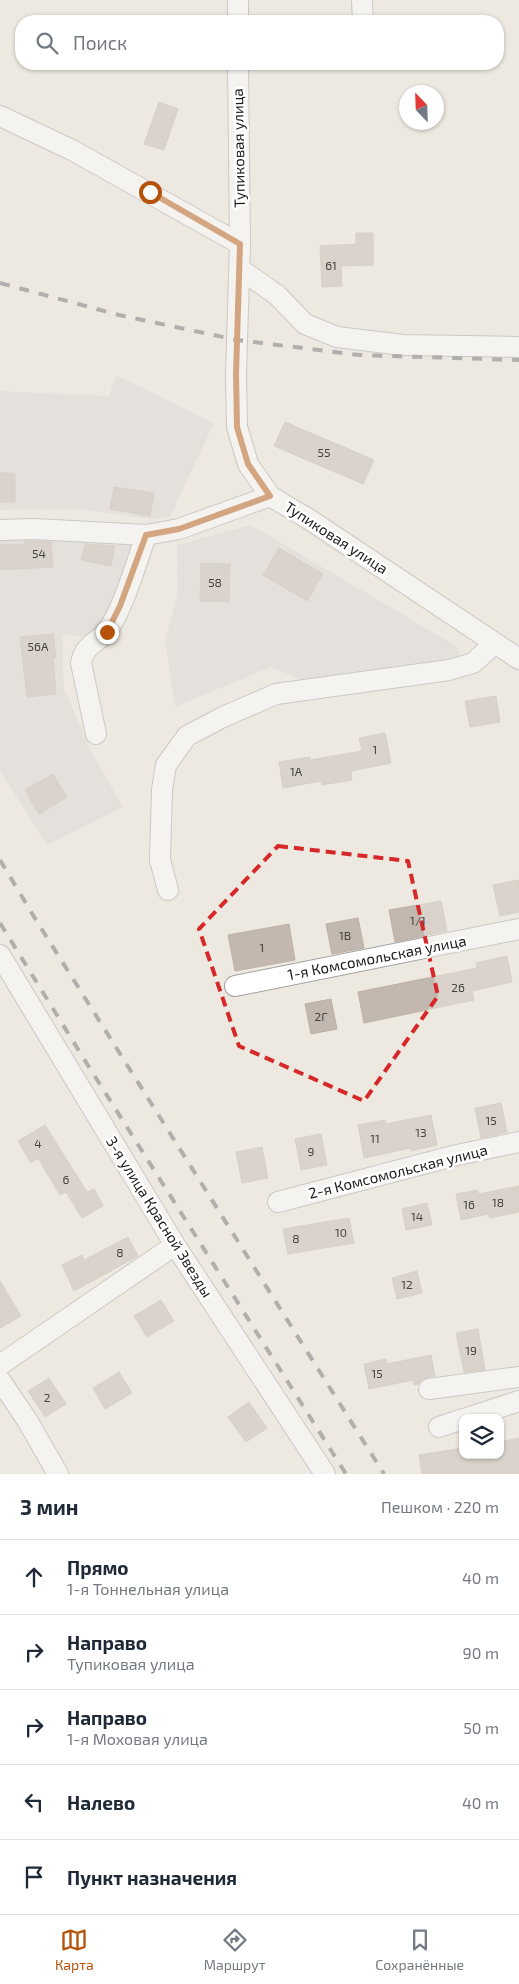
<!DOCTYPE html>
<html lang="ru">
<meta charset="utf-8">
<style>
body{margin:0;font-family:"Exo 2",sans-serif;background:#f2f2f3;color:#1f2937}
.controls{position:absolute;right:15px;bottom:15px;display:grid;overflow:hidden;border-radius:10px;box-shadow:0 1px 4px #0004}
.controls button{width:45px;height:45px;display:grid;place-items:center;padding:0;border:0;border-bottom:1px solid #e0e1e3;background:#fff;color:#1f2937;font:25px sans-serif}
.compass{position:absolute;left:399px;top:85px;width:45px;height:45px;border-radius:50%;background:#fff;box-shadow:0 1px 4px #0004;rotate:337deg}
.stop{position:absolute;width:15px;height:15px;margin:-11px;border:4px solid #b45309;border-radius:50%;background:#fff}
.stop.end{background:#b45309;border-color:#fff;box-shadow:0 1px 5px #0008}
.list{margin:0;padding:0;list-style:none}
h2{display:flex;justify-content:space-between;align-items:center;height:65px;margin:0;padding:0 20px;font-size:21px}
h2 small{font-size:16px;font-weight:400;color:#747a83}
.list li{display:grid;grid-template-columns:32px 1fr auto;gap:15px;align-items:center;box-sizing:border-box;height:75px;padding:0 20px;border-top:1px solid #e0e1e3}
.list b{display:block;font-size:19px;white-space:nowrap}
.list p{margin:0;font-size:16px;white-space:nowrap;color:#747a83}
.list em{font-size:16px;font-style:normal;color:#747a83}
.icon{flex:none;width:28px;height:28px;fill:none;stroke:currentColor;stroke-width:2;stroke-linecap:round;stroke-linejoin:round}
.map{position:relative;flex:none;width:519px;height:1474px;overflow:hidden}
.search{position:absolute;background:#fff;box-shadow:0 1px 4px #0004;left:15px;right:15px;top:15px;height:55px;display:flex;align-items:center;gap:12px;box-sizing:border-box;padding:0 18px;border-radius:20px;color:#747a83;font-size:19px}
.sheet{height:440px;background:#fff}
nav{display:flex;justify-content:space-around;align-items:center;box-sizing:border-box;height:70px;border-top:1px solid #e0e1e3;background:#fff;font-size:14px;color:#747a83}
nav a{display:grid;justify-items:center;gap:2px}
nav .on{color:#b45309}
.map>svg:first-child{display:block}
.residential{fill:#dad8d8}
.building{fill:#c2b8b0;stroke:#bfb0a3}
.lines{fill:none;stroke-linecap:round;stroke-linejoin:round}
.minor-casing{stroke:#a2a2a2;stroke-width:22}
.minor{stroke:#fff;stroke-width:20}
.rail{stroke:#696969;stroke-width:4;stroke-dasharray:10 10;stroke-linecap:butt}
.route{stroke:#b45309;stroke-width:6}
.marked{fill:none;stroke:#d62828;stroke-width:4;stroke-dasharray:10 6;stroke-linejoin:round}
.labels{text-anchor:middle;stroke-width:5;stroke-linejoin:round;paint-order:stroke}
.number-label{font-size:12px;fill:#454240}
.street-label{font-size:15px;fill:#1b1b1b;stroke:#fff}
</style>
<div class="map">
<svg width="519" height="1474" viewBox="0 0 519 1474">
<rect width="100%" height="100%" fill="#ede9e1"/>
<path class="residential" d="M116 375 214 423 170 517 151 519 80 509 0 510V391L109 396Z
M251 525 458 647 459 658 304 681 271 667 175 707 165 641 178 590 177 545Z
M25 538 136 544 114 607 94 638 62 634 64 688 91 751 123 807 47 845 0 771V540Z"/>
<path class="building" d="M159 102 178 109 164 150 144 144Z
M356 233H373V265L341 266 342 286 322 287 320 246 356 244Z
M285 422 374 460 363 484 274 446Z
M0 473H15V502H0Z
M114 487 154 493 150 516 110 509Z
M25 541 51 542 53 567 0 570V545L25 544Z
M85 544 115 546 111 566 81 560Z
M279 548 323 574 307 601 263 575Z
M201 563 230 564 229 602 200 601Z
M53 634 56 657 53 658 56 694 27 697 20 637Z
M496 696 500 722 470 727 465 701Z
M385 733 391 763 351 771 352 780 322 785 321 781 283 788 279 762 310 757V760L362 751 359 738Z
M53 774 67 797 39 814 25 790Z
M519 880V912L500 916 493 885Z
M441 901 447 931 395 942 389 910Z
M358 918 364 948 332 954 326 924Z
M289 924 295 960 235 971 228 935Z
M507 956 512 982 472 991 474 1000 364 1023 358 992 477 968 476 963Z
M331 999 337 1029 311 1034 305 1004Z
M501 1103 507 1132 481 1138 475 1108Z
M431 1115 437 1145 411 1151V1148L364 1158 358 1125 385 1120 386 1124Z
M45 1125 87 1192 94 1189 103 1206 82 1218 66 1192 60 1195 38 1158 31 1163 18 1141Z
M321 1134 327 1165 301 1170 295 1139Z
M262 1147 268 1178 242 1183 236 1152Z
M519 1186V1212L490 1218 489 1214 461 1220 456 1194 478 1190V1194Z
M427 1203 432 1225 406 1230 402 1209Z
M349 1218 354 1243 288 1254 283 1229Z
M128 1237 138 1256 74 1291 62 1265 82 1255 84 1260Z
M417 1271 422 1293 397 1299 392 1278Z
M0 1281 21 1316 0 1328Z
M161 1300 174 1321 147 1337 134 1316Z
M478 1329 485 1370 464 1372 456 1333Z
M431 1355 435 1376 422 1379 418 1384 414 1385 413 1380 369 1389 364 1364 386 1359 387 1364Z
M119 1372 132 1393 105 1409 93 1388Z
M49 1378 66 1404 45 1417 28 1391Z
M249 1402 267 1428 246 1442 228 1417Z
M519 1438V1474H422L419 1455 463 1448V1455H500V1442Z"/>
<g class="lines">
<defs>
<path id="minor" d="M362 0 363 21
M238 21V0
M238 64 240 244 236 374 237 427 248 464 270 496 307 518 519 659
M0 116 72 150 240 244
M240 269 277 295 305 324 337 337 403 345 519 347
M0 530 35 529 146 535 179 529 270 496
M96 734 81 663C85 643 97 644 107 631 123 610 137 561 146 535
M168 890 160 860 162 790 166 765 187 736 223 717 276 694 449 670 473 663 495 643
M0 955 175 1245 325 1474
M235 986 519 929
M278 1202 457 1155 519 1142
M0 1365 175 1245
M0 1380 27 1420 58 1474
M429 1389 519 1377
M467 1418 519 1401
M439 1427 463 1419"/>
</defs>
<use href="#minor" class="minor-casing"/>
<use href="#minor" class="minor"/>
<path class="rail" d="M0 283 119 315 237 340 359 355 519 360
M0 860 36 920 384 1474
M0 923 89 1067 346 1474"/>
</g>
<g class="lines">
<path class="route" d="M107 632 120 606 146 535 179 529 270 496 248 464 237 427 236 374 240 244 150 192"/>
</g>
<path d="M0 0H519V1474H0ZM278 846 408 861 438 996 364 1101 239 1046 199 929Z" fill="#ede9e1" fill-opacity=".55" fill-rule="evenodd"/>
<path class="marked" d="M278 846 408 861 438 996 364 1101 239 1046 199 929Z"/>
<g class="labels">
<g class="number-label">
<text x="331" y="270">61</text>
<text x="324" y="457">55</text>
<text x="39" y="558">54</text>
<text x="215" y="587">58</text>
<text x="38" y="651">56А</text>
<text x="375" y="754">1</text>
<text x="296" y="776">1А</text>
<text x="418" y="925">1/1</text>
<text x="345" y="940">1В</text>
<text x="262" y="952">1</text>
<text x="458" y="992">26</text>
<text x="321" y="1021">2Г</text>
<text x="491" y="1125">15</text>
<text x="421" y="1137">13</text>
<text x="375" y="1143">11</text>
<text x="38" y="1148">4</text>
<text x="311" y="1156">9</text>
<text x="66" y="1184">6</text>
<text x="498" y="1207">18</text>
<text x="469" y="1209">16</text>
<text x="417" y="1221">14</text>
<text x="341" y="1237">10</text>
<text x="296" y="1243">8</text>
<text x="120" y="1257">8</text>
<text x="407" y="1289">12</text>
<text x="471" y="1355">19</text>
<text x="377" y="1378">15</text>
<text x="47" y="1402">2</text>
</g>
<g class="street-label">
<text transform="translate(239 148) rotate(-91)" y="5">Тупиковая улица</text>
<text transform="translate(336 538) rotate(33)" y="5">Тупиковая улица</text>
<text transform="translate(377 958) rotate(-11)" y="5">1-я Комсомольская улица</text>
<text transform="translate(398 1172) rotate(-14)" y="5">2-я Комсомольская улица</text>
<text transform="translate(159 1217) rotate(58)" y="5">3-я улица Красной Звезды</text>
</g>
</g>
</svg>
<div class="controls">
<button><svg class="icon" aria-label="layers" viewBox="0 0 24 24"><path d="M12 4l9 5-9 5-9-5zM3 14l9 5 9-5"/></svg></button>
</div>
<svg class="compass" viewBox="-18 -18 36 36"><path d="M0-13l5 13h-10z" fill="#e53935"/><path d="M0 13l5-13h-10z" fill="#747a83"/></svg>
<div class="stop" style="left:150px;top:192px"></div>
<div class="stop end" style="left:107px;top:632px"></div>
<div class="search"><svg class="icon" aria-label="search" viewBox="0 0 24 24"><circle cx="10" cy="10" r="6"/><path d="M15 15l6 6"/></svg>Поиск</div>
</div>
<section class="sheet">
<h2>3 мин<small>Пешком · 220 m</small></h2>
<ul class="list">
<li><svg class="icon" aria-label="ahead" viewBox="0 0 24 24"><path d="M12 20V5M6 11l6-6 6 6"/></svg><div><b>Прямо</b><p>1-я Тоннельная улица</p></div><em>40 m</em></li>
<li><svg class="icon" aria-label="right" viewBox="0 0 24 24"><path d="M7 20v-9h11M14 6l5 5-5 5"/></svg><div><b>Направо</b><p>Тупиковая улица</p></div><em>90 m</em></li>
<li><svg class="icon" aria-label="right" viewBox="0 0 24 24"><path d="M7 20v-9h11M14 6l5 5-5 5"/></svg><div><b>Направо</b><p>1-я Моховая улица</p></div><em>50 m</em></li>
<li><svg class="icon" aria-label="left" viewBox="0 0 24 24"><path d="M17 20v-9H6M10 6l-5 5 5 5"/></svg><div><b>Налево</b></div><em>40 m</em></li>
<li><svg class="icon" aria-label="arrive" viewBox="0 0 24 24"><path d="M6 21V4h12l-3 4 3 4H6"/></svg><div><b>Пункт назначения</b></div></li>
</ul>
</section>
<nav>
<a class="on"><svg class="icon" aria-label="map" viewBox="0 0 24 24"><path d="M3 6l6-2 6 2 6-2v14l-6 2-6-2-6 2zM9 4v14M15 6v14"/></svg>Карта</a>
<a><svg class="icon" aria-label="directions" viewBox="0 0 24 24"><path d="M12 3l9 9-9 9-9-9zM9 14v-3h6M13 9l2 2-2 2"/></svg>Маршрут</a>
<a><svg class="icon" aria-label="saved" viewBox="0 0 24 24"><path d="M7 4h10v16l-5-4-5 4z"/></svg>Сохранённые</a>
</nav>
